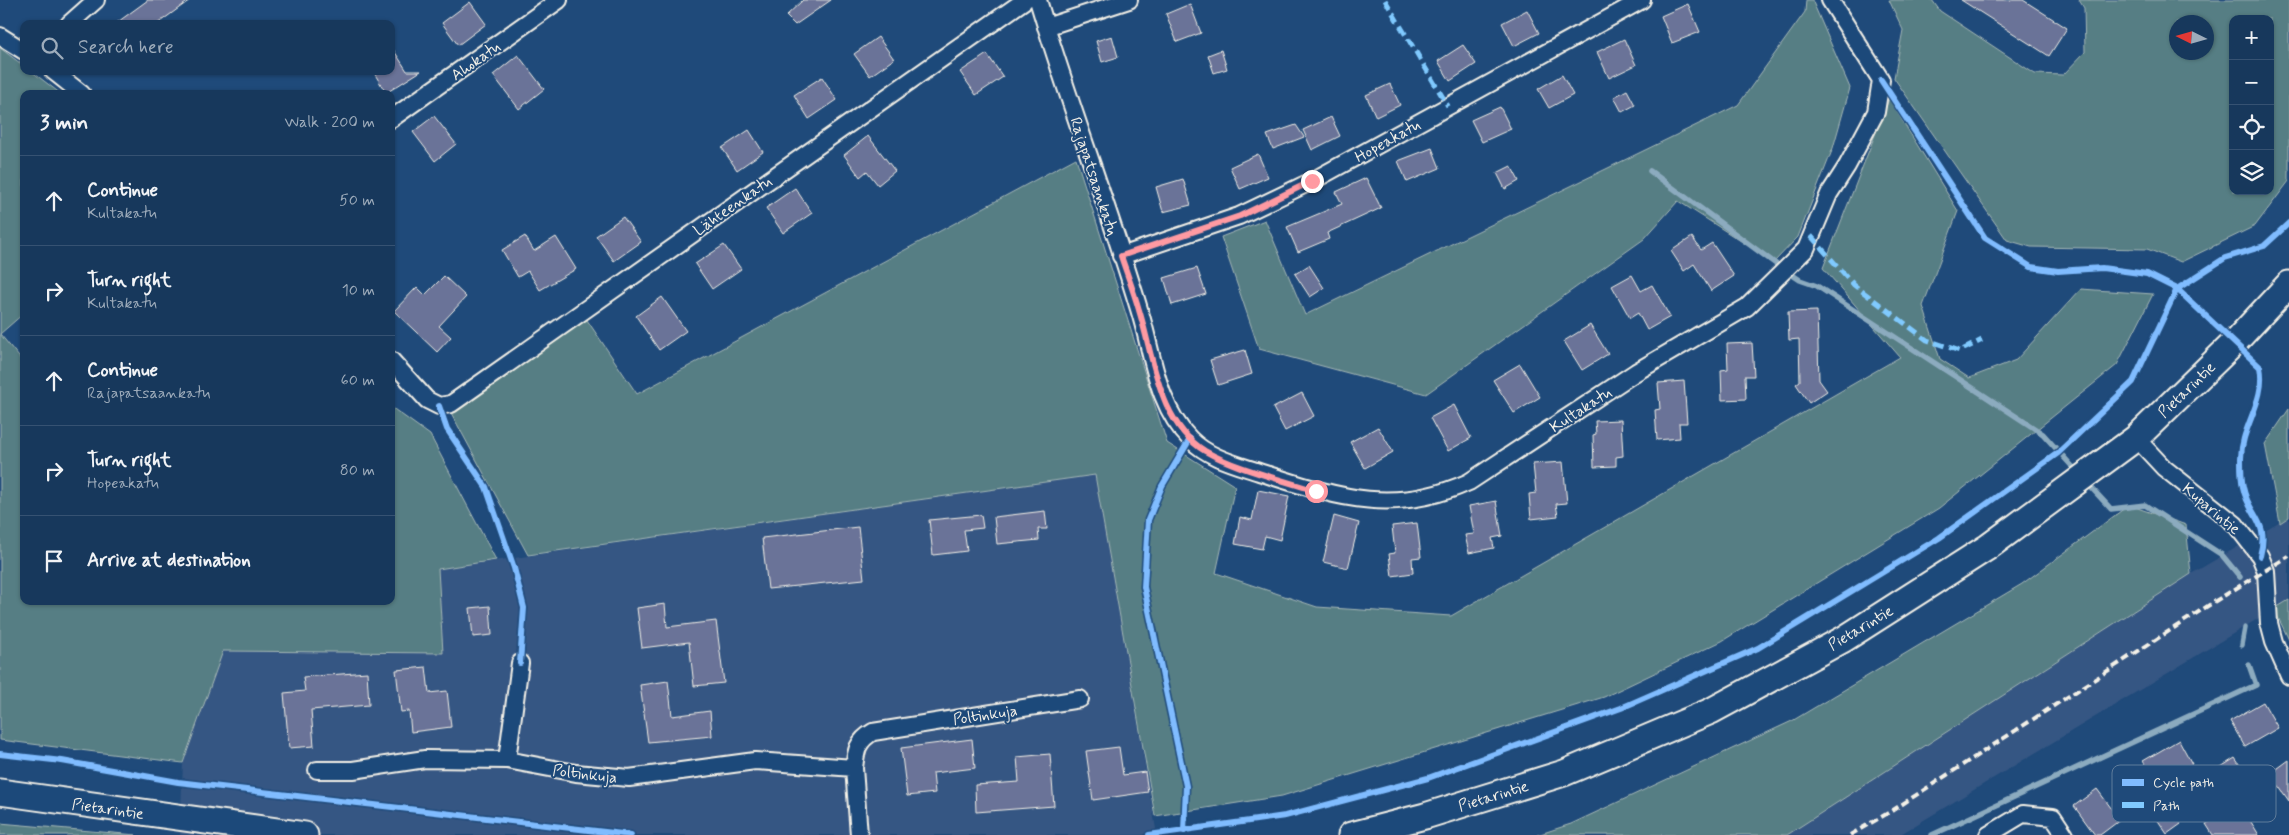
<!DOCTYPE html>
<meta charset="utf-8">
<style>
body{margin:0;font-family:Mynerve,sans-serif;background:#203f62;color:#f1f3f6}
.controls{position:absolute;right:15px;top:15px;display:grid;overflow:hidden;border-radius:10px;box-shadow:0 1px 4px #0004}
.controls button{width:45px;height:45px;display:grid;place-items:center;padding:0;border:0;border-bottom:1px solid #365272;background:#17385c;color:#f1f3f6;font:25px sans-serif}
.compass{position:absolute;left:2169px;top:15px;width:45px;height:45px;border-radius:50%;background:#17385c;box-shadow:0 1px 4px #0004;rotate:275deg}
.stop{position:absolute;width:15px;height:15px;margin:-11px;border:4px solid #ff9aa2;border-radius:50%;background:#fff}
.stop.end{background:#ff9aa2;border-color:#fff;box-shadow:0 1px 5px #0008}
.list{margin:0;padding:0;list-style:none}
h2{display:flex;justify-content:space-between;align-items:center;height:65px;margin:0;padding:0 20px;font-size:21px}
h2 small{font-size:16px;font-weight:400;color:#9eacbb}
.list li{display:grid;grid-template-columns:32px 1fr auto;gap:15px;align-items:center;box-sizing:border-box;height:90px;padding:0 20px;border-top:1px solid #365272}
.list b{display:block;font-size:19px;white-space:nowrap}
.list p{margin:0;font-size:16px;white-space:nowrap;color:#9eacbb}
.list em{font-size:16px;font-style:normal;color:#9eacbb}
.icon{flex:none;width:28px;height:28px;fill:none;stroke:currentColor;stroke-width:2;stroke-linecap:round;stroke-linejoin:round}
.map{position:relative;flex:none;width:2289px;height:835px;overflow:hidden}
.search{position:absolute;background:#17385c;box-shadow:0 1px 4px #0004;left:20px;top:20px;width:375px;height:55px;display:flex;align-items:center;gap:12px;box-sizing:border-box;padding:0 18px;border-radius:10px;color:#9eacbb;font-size:19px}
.panel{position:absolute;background:#17385c;box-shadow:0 1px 4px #0004;left:20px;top:90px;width:375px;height:515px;border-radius:10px}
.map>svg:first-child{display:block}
.built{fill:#365683}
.green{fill:#577e84;stroke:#a6b8b6;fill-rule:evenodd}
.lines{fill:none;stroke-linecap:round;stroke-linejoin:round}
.stream{stroke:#8cabbf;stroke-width:5.5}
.building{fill:#6b7398;stroke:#f4f1e8}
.street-casing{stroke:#f4f1e8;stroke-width:20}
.primary-casing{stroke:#f4f1e8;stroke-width:29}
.street{stroke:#1f4a7a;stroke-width:16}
.primary{stroke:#1f4a7a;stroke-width:25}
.rail{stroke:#f4f1e8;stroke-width:4;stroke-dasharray:8 4;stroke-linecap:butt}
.quiet{stroke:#80caff;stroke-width:5;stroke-dasharray:10 5;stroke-linecap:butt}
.cycleway-casing{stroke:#1f4a7a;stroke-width:9}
.cycleway{stroke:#80bcff;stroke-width:6}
.route{stroke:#ff9aa2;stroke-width:6}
.labels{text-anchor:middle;stroke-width:4;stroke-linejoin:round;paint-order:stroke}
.street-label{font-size:16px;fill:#f4f1e8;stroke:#1f4a7a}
.key{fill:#1f4a7a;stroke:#5f7c9b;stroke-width:1}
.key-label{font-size:14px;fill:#f4f1e8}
</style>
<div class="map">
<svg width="2289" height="835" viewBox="0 0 2289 835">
<rect width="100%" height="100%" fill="#1f4a7a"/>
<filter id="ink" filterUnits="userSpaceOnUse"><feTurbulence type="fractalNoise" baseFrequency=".02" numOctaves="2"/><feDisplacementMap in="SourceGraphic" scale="10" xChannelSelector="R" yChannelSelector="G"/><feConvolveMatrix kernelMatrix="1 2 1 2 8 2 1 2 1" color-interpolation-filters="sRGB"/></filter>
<g filter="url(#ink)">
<path class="built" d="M1095 475 1157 835H180L183 763 222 651 442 653 438 569Z
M2289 517V600L1899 835H1787L2191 574Z"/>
<path class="green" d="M1806 0H1812L1850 88 1833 148 1798 237 1774 262 1678 201 1644 239 1426 394 1259 349 1221 237 1265 220 1305 315 1738 105 1805 12Z
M1889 0H1932L1940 11 2035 74 2063 75 2085 52 2084 8 2079 0H2289V181L2255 226 2181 262 2147 249 2031 247 2007 240 1894 78 1903 30ZM2233 19H2270V191H2233ZM2176 22H2206V52H2176Z
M0 48 24 66V71H31L61 94H24V313L0 334 24 363V601H391V407L430 435 496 560 438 569 443 653 223 651 183 763 0 740Z
M1889 99 1958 211 1923 306 1940 359 1969 378 2016 360 2081 289 2153 294 2117 365 1939 508 1722 641 1604 697 1282 796 1155 816 1095 475 528 555 450 411 585 317 637 394 1076 158 1167 443 1235 486 1216 573 1317 607 1451 616 1900 357 1823 268Z
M2289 409V517L2280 523 2265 444Z
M2129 505 2186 525 2191 574 1787 835H1537L1571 824 1792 721 2022 584Z
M2289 600V640L2274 609Z
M0 823 136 835H0Z"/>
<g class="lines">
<path class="stream" d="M1650 171 1776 264 1800 280 1817 286 2043 434 2079 474
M2087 483 2111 509 2145 505 2222 555 2240 577
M2242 645 2245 628
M1932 835 2256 685 2249 665"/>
</g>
<path class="building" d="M148 0H190L157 24H115Z
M803 0H831L795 25 786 16Z
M1961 0H2023L2067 28 2049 56Z
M470 2 486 24 458 45 442 23Z
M1190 4 1201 33 1177 42 1166 14Z
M1688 4 1700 32 1672 43 1661 16Z
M1527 10 1539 33 1514 46 1502 23Z
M1112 36 1118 57 1102 62 1096 41Z
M878 37 894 59 870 76 854 54Z
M1624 39 1636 65 1609 78 1597 52Z
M1463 45 1476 64 1450 81 1438 61Z
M391 46 407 71H421L386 93 373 71H391Z
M1221 50 1227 69 1214 73 1208 55Z
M987 54 1003 77 976 95 960 72Z
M518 55 544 89 519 109 493 75Z
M1562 75 1573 95 1549 108 1538 89Z
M822 77 837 100 809 119 794 95Z
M1390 84 1400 105 1376 117 1366 95Z
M1627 90 1635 105 1622 112 1614 97Z
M1500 107 1511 129 1482 142 1471 120Z
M434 116 456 144 435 161 413 132Z
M1331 117 1340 136 1312 150 1303 130Z
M1296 125 1304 137 1273 149 1267 135Z
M749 130 763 152 737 170 722 148Z
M868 136 895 171 878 185 867 171 860 177 844 155Z
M1432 148 1440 168 1407 182 1398 161Z
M1258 154 1268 177 1240 189 1230 167Z
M1511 166 1519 181 1505 189 1497 173Z
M1366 178 1381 208 1327 233 1329 239 1298 252 1287 227 1342 204 1336 192Z
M1183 179 1191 205 1163 212 1156 187Z
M795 188 812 213 783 233 766 208Z
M623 217 641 242 614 261 596 236Z
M525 236 534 251 556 237 576 269 540 290 528 271 518 277 502 250Z
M1692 237 1701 250 1712 243 1734 276 1711 291 1694 264 1684 271 1671 251Z
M724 245 741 269 712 289 695 264Z
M1309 265 1324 288 1310 297 1295 274Z
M1197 268 1206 294 1172 305 1164 278Z
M1632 275 1641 291 1652 285 1670 317 1647 330 1638 313 1630 318 1612 286Z
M444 276 466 297 439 326 451 337 437 352 394 311 417 287 425 295Z
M662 297 686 331 659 350 636 316Z
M1817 311 1819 380 1827 391 1809 403 1796 384 1800 381 1799 339 1789 340 1788 312Z
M1590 325 1608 354 1582 370 1564 341Z
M1752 343 1754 376H1745L1746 399 1722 400 1721 370 1728 369 1727 344Z
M1245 350 1252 374 1218 385 1210 360Z
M1520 364 1540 397 1514 413 1493 380Z
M1684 381 1687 423H1679L1680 438 1657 440 1655 410 1660 409 1658 383Z
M1302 393 1314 416 1285 431 1273 408Z
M1454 405 1471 438 1448 451 1430 418Z
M1621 420 1623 456 1616 457V466L1594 467 1593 435 1596 434 1595 421Z
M1378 427 1393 452 1365 468 1350 442Z
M1563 462 1567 503 1556 504 1558 516 1531 519 1529 494 1536 493 1533 464Z
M1258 490 1289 496 1280 540 1265 536 1262 549 1235 544 1240 517 1252 520Z
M1496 501 1502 536 1492 538 1494 548 1469 553 1465 535 1474 534 1469 506Z
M1045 511 1047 529H1038L1039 540 997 544 994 517Z
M981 515 983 528 964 530 967 551 933 555 929 520Z
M1334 516 1359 523 1348 568 1323 562Z
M1417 523 1421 557 1412 558 1413 573 1392 576 1389 554 1395 553 1392 526Z
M858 527 864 579 768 589 762 538Z
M665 604 667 627 716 621 724 683 694 686 689 642 642 648 637 608Z
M490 606 492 635 473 637 470 608Z
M426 667 429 693 447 691 451 727 411 732 409 711 401 712 396 670Z
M367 672 369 705 311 710 314 746 289 748 284 693 305 691 303 677Z
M668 681 672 716 710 711 712 736 648 742 640 685Z
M2263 702 2278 728 2245 747 2230 721Z
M972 739 975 768 933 773 935 793 907 796 901 748Z
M2179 740 2192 764 2157 784 2143 761Z
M1119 747 1123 775 1145 772 1148 792 1093 800 1086 751Z
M1050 754 1054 806 976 812 975 785 1019 782 1017 757Z
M2235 758 2245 773 2220 789 2210 774Z
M2289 760V801L2270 774Z
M2097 789 2120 820 2100 835H2095L2074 806Z
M2163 797 2181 824 2167 834 2149 807Z
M2240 804 2259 835H2213L2206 824Z"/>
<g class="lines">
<defs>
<path id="street" d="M1038 0C1069 104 1108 205 1139 309 1153 353 1156 405 1190 439 1209 458 1235 464 1259 472 1335 496 1391 517 1469 482L1636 372 1747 307 1806 249 1829 194 1847 166 1876 112 1881 80 1830 0
M69 24 96 0
M1046 27 1129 0
M0 36 24 51
M53 71 82 94
M391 119 559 0
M1121 256 1239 216 1312 181 1642 0
M391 360 427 400 439 406 451 404 1025 0
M2136 438 2164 468 2235 524 2260 556 2266 571 2269 623 2274 642 2289 676
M507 760 520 663
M854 768 859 835
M317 770H353L425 759 507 760 576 773 629 778 755 761 854 768C856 751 857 741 873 732L1080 699
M1988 835 2023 814 2053 817 2065 835"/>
<path id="primary" d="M0 792 305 835
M1351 835 1425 816 1564 773 1711 711 1844 639 1988 547 2136 438 2235 342 2289 284"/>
</defs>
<use href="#street" class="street-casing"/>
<use href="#primary" class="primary-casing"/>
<use href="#street" class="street"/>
<use href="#primary" class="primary"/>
<path class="rail" d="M1850 835 1890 812 2217 600 2289 556"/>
<path class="quiet" d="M1385 0 1448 106
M1811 236 1854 285 1927 340 1960 351 1982 340"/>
<defs>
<path id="cycleway" d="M1881 80 1985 238 2031 267 2058 271 2102 268 2147 274 2177 289 2260 367C2267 401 2240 427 2241 460 2241 469 2241 479 2243 487 2249 518 2270 520 2260 556
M439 406 447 429 486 487 514 568 524 608 520 663
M0 754 62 761 178 782 631 835
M1184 831 1186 786 1144 587 1148 520 1162 486 1190 439
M1149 835 1285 816 1428 778 1621 708 1758 648 1939 538 2058 453 2133 382 2177 289 2225 258 2264 246 2289 223"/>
</defs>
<use href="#cycleway" class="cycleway-casing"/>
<use href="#cycleway" class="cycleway"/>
</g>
</g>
<g class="lines" filter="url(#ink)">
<path class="route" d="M1312 181 1240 216 1121 256C1127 274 1134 292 1139 310 1154 358 1158 422 1205 451 1236 469 1281 479 1316 491"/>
</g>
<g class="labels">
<g class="street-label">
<text transform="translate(475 60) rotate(-35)" y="6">Ahokatu</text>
<text transform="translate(1387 140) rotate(-29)" y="6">Hopeakatu</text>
<text transform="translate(1095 176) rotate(72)" y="6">Rajapatsaankatu</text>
<text transform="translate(732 205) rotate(-35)" y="6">Lähteenkatu</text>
<text transform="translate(2186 389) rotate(-44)" y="6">Pietarintie</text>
<text transform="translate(1580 409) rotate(-33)" y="6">Kultakatu</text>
<text transform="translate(2212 508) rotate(40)" y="6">Kuparintie</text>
<text transform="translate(1860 627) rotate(-31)" y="6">Pietarintie</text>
<text transform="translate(985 714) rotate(-8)" y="6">Poltinkuja</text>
<text transform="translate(585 773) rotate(7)" y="6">Poltinkuja</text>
<text transform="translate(1493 795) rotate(-17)" y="6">Pietarintie</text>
<text transform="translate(108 808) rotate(8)" y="6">Pietarintie</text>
</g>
</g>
<rect x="2112" y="765" width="164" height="57" rx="8" class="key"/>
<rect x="2122" y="779" width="22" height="7" fill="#80bcff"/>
<rect x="2122" y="802" width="22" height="6" fill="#80caff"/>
<g class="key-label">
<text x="2153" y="787">Cycle path</text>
<text x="2153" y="810">Path</text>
</g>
</svg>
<div class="controls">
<button>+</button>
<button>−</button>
<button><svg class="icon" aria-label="locate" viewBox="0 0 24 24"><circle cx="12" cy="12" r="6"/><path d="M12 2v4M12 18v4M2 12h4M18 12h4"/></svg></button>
<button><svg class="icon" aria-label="layers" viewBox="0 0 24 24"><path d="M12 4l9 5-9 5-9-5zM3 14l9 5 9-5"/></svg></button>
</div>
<svg class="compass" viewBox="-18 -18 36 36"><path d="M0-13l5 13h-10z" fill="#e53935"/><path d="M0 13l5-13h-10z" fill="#9eacbb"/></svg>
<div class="stop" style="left:1316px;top:491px"></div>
<div class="stop end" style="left:1312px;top:181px"></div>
<div class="search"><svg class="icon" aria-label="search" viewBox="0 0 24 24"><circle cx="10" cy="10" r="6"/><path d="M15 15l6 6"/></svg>Search here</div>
<section class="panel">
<h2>3 min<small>Walk · 200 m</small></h2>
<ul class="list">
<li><svg class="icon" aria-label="ahead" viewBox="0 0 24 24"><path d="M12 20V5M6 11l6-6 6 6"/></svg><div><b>Continue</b><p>Kultakatu</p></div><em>50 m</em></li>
<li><svg class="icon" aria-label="right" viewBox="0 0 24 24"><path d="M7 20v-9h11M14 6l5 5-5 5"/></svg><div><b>Turn right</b><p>Kultakatu</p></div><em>10 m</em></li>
<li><svg class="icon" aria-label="ahead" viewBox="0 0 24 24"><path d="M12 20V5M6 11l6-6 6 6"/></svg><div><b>Continue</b><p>Rajapatsaankatu</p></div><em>60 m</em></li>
<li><svg class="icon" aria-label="right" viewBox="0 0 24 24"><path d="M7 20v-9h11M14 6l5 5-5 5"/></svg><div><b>Turn right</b><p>Hopeakatu</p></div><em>80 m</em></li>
<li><svg class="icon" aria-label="arrive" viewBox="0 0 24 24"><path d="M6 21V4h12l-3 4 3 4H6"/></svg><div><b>Arrive at destination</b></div></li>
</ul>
</section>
</div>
